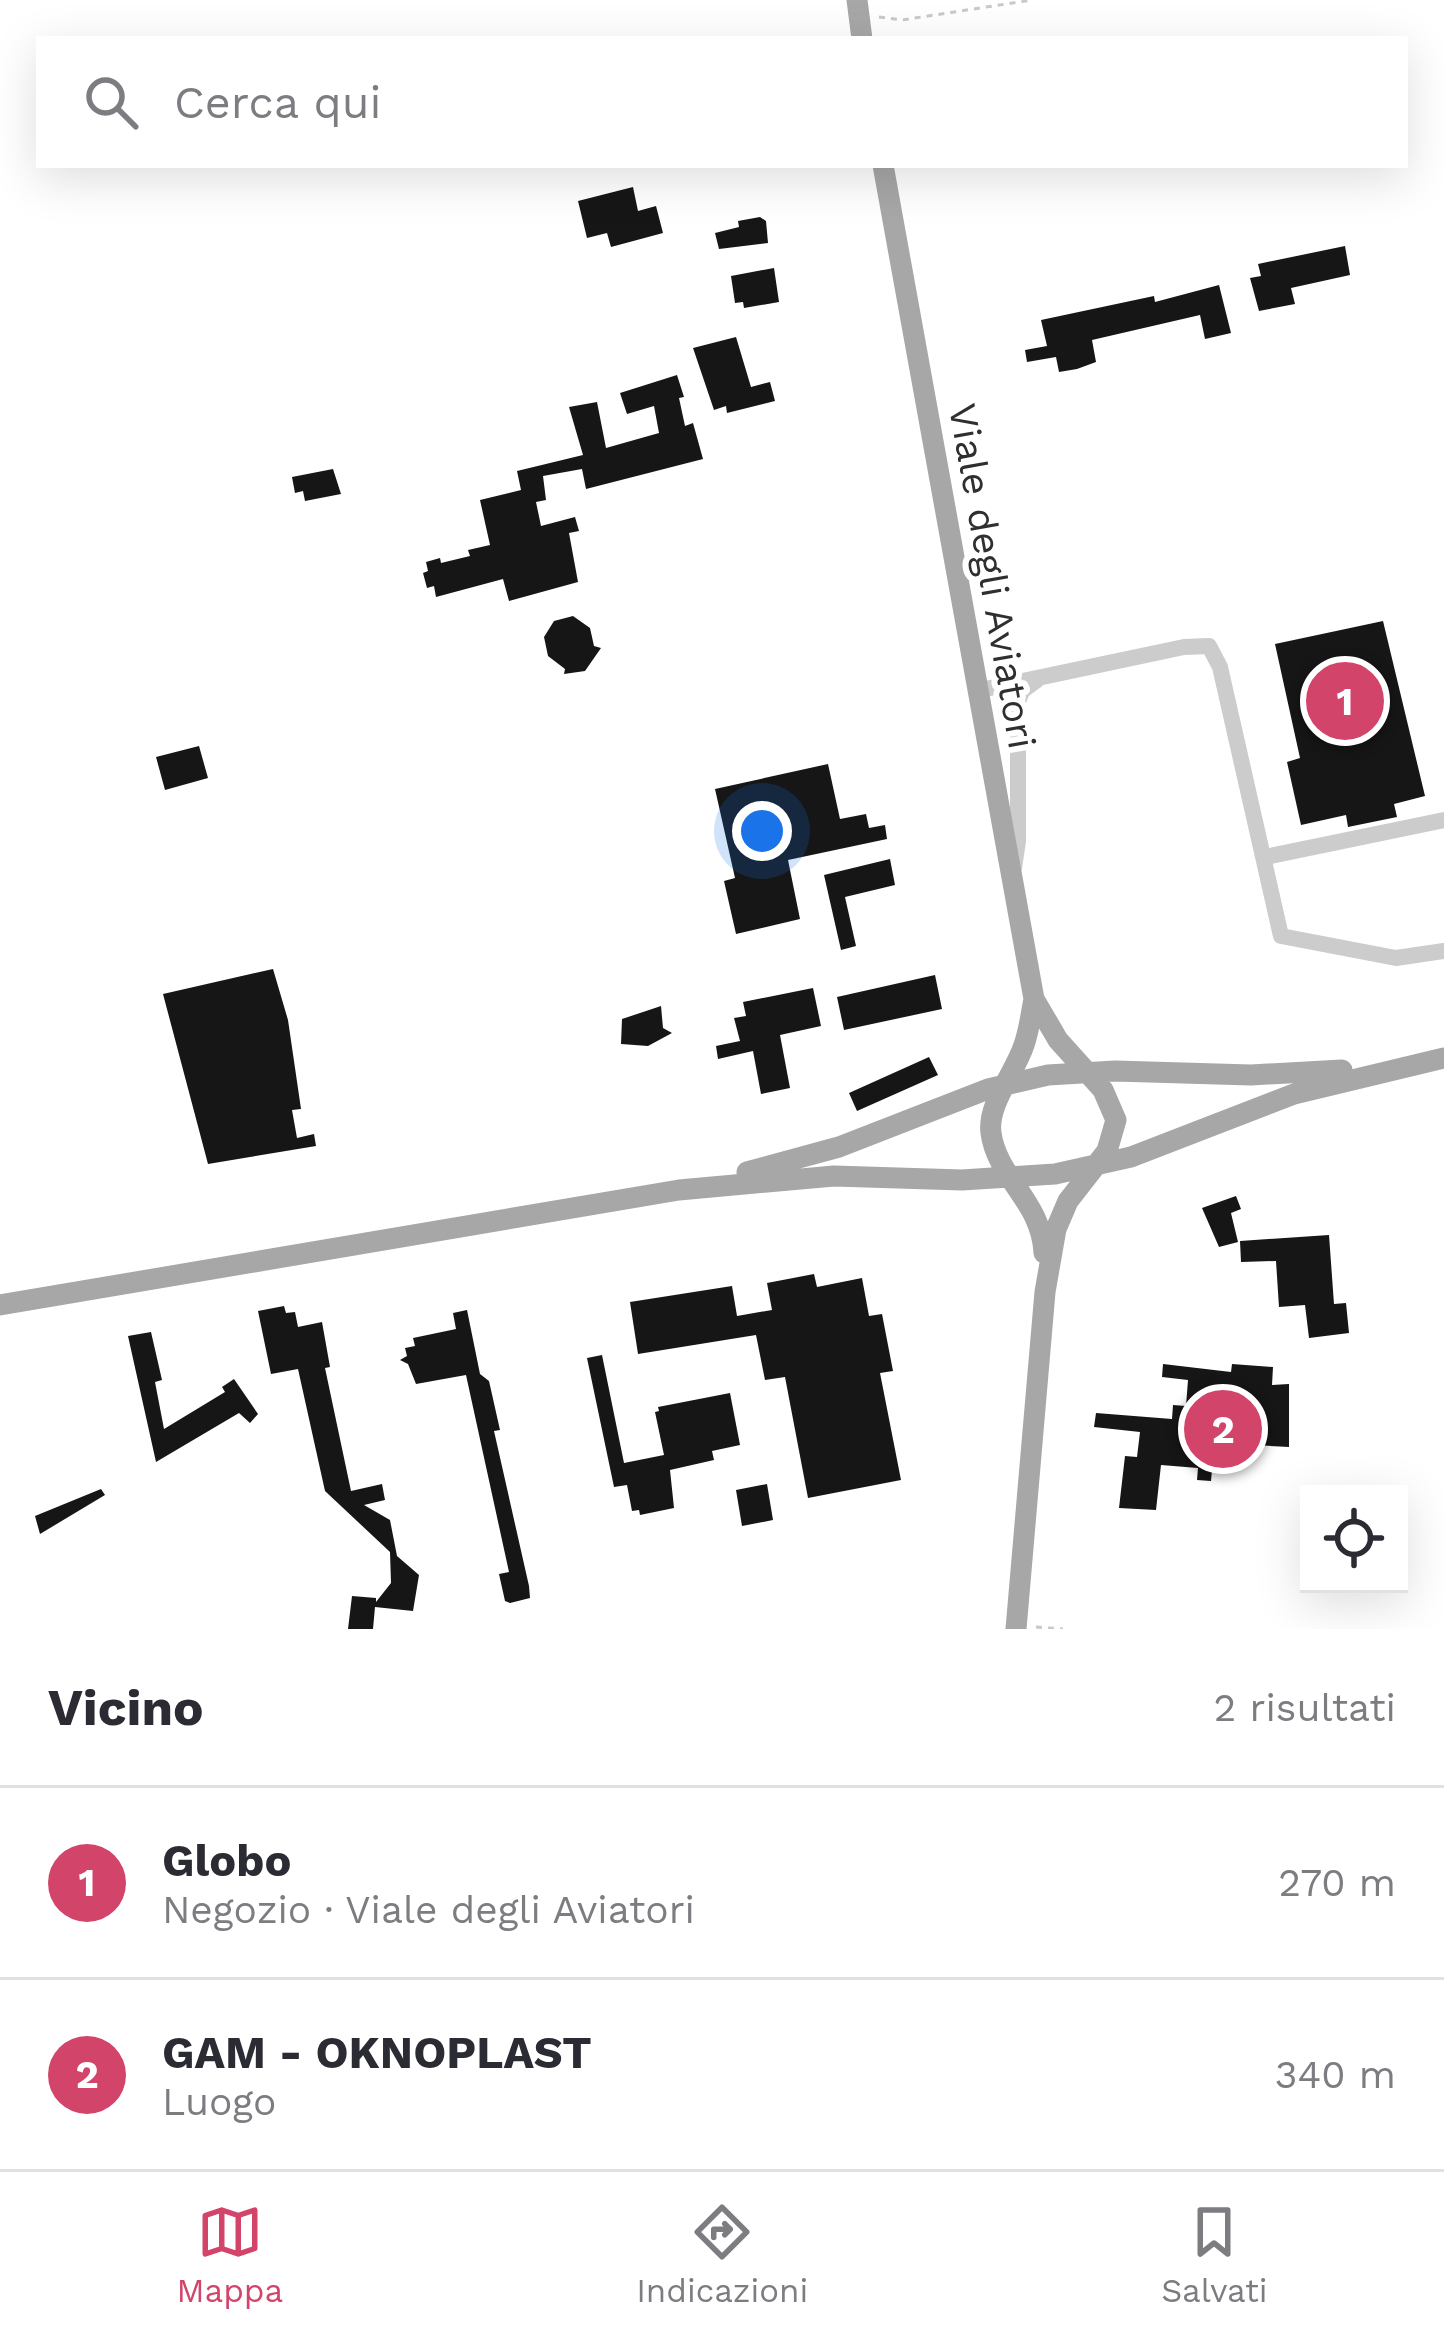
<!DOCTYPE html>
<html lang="it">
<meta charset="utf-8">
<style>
body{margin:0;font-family:"Work Sans",sans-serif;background:#f2f2f3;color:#2b2b33}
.controls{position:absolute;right:36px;bottom:36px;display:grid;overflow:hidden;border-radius:0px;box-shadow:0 12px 48px #0002}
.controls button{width:108px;height:108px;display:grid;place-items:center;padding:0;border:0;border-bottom:3px solid #e1e1e2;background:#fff;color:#2b2b33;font:60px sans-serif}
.you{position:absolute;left:762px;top:831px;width:42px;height:42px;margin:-30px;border:9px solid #fff;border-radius:50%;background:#1a73e8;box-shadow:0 0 0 18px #1a73e833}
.badge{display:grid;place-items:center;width:78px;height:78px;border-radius:50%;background:#d3446a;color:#fff;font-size:39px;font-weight:700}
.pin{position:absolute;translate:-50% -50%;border:6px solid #fff;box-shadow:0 3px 12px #0006}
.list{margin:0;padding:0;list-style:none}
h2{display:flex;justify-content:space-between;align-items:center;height:156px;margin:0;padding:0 48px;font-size:51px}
h2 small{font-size:39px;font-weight:400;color:#7c7c81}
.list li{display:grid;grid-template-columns:78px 1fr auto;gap:36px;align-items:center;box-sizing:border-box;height:192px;padding:0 48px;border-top:3px solid #e1e1e2}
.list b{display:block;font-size:45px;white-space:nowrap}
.list p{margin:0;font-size:39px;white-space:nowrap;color:#7c7c81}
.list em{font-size:39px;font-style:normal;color:#7c7c81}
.icon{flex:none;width:66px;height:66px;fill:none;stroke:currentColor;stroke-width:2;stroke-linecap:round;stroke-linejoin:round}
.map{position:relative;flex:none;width:1444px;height:1629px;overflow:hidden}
.search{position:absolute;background:#fff;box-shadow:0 12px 48px #0002;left:36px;right:36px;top:36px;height:132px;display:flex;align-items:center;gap:30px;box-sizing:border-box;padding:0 42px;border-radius:0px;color:#7c7c81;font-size:45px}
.sheet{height:540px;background:#fff}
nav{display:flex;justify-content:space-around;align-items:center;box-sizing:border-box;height:168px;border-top:3px solid #e1e1e2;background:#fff;font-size:33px;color:#7c7c81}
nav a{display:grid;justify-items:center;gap:6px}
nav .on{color:#d3446a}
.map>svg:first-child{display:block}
.building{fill:#161616}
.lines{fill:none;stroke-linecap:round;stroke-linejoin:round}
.path{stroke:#c9c9c9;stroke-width:3;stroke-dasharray:6 6;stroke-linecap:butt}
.minor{stroke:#ccc;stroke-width:16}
.major{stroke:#a7a7a7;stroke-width:21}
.labels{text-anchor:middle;stroke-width:12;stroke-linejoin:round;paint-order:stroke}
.street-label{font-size:39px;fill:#2f2f2f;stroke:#fff}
</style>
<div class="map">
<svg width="1444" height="1629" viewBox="0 0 1444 1629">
<rect width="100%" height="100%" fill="#fff"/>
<path class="building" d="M633 187 638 211 656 206 663 233 611 247 607 233 587 238 578 201Z
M760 217 766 221 768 243 719 249 715 233 739 227 738 221Z
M1345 246 1350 275 1291 288 1295 304 1259 311 1250 278 1261 276 1258 264Z
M774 268 779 302 744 308 743 302 735 303 731 276Z
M1219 285 1231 333 1205 339 1200 315 1092 340 1096 362 1077 369 1059 372 1056 357 1027 362 1025 350 1047 346 1041 320 1154 296 1155 302Z
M736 337 751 387 770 382 775 401 727 413 726 406 714 410 693 348Z
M677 375 684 397 679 398 685 426 693 423 703 459 586 489 582 469 543 476 546 500 536 502 541 526 575 517 579 531 569 533 578 582 509 601 503 579 436 597 434 586 427 588 423 573 428 571 426 562 440 558 441 563 470 556 468 550 490 545 480 500 521 490 517 471 583 455 569 407 597 402 606 448 659 433 654 406 627 414 620 393Z
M333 469 341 494 305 501 303 491 295 493 292 477Z
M573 616 590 628 594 646 601 648 585 671 564 674 565 669 548 656 544 637 554 621Z
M1383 621 1425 796 1394 804 1397 817 1348 827 1346 815 1301 825 1287 762 1300 758 1275 644Z
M199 746 208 778 165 790 156 757Z
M828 764 840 819 866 814 869 828 885 825 887 839 788 860 800 919 736 934 724 881 735 878 715 789Z
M890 859 895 885 845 897 856 946 841 950 824 875Z
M273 969 288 1020 301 1109 292 1110 297 1138 314 1134 316 1146 208 1164 163 994Z
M935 975 942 1009 844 1030 837 997Z
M813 988 821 1026 780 1035 790 1088 761 1094 753 1051 718 1059 716 1046 740 1041 734 1018 746 1016 743 1002Z
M661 1006 663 1028 672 1033 648 1046 621 1044 622 1019Z
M929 1057 938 1075 857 1111 849 1093Z
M1236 1196 1241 1209 1231 1213 1238 1242 1219 1247 1202 1208Z
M1329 1235 1334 1304 1346 1303 1349 1333 1309 1338 1305 1305 1279 1307 1276 1261 1241 1262 1240 1241Z
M814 1274 817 1287 862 1278 869 1316 882 1314 893 1371 880 1373 901 1480 808 1498 785 1377 765 1380 756 1335 638 1354 630 1302 732 1286 737 1316 772 1310 767 1283Z
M284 1306 286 1313 295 1312 298 1327 322 1322 330 1367 325 1368 351 1491 382 1484 385 1500 364 1505 390 1520 397 1556 419 1575 413 1611 375 1607 373 1629H348L352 1596 376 1598V1602L391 1583 390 1552 325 1491 298 1369 271 1374 258 1311Z
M467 1310 480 1374 489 1381 500 1430 494 1431 529 1586 530 1598 510 1603 505 1601 499 1574 509 1572 466 1375 416 1384 408 1364 400 1360 407 1356 405 1348 415 1346 413 1338 456 1329 453 1313Z
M151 1332 162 1380 155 1382 164 1429 225 1392 222 1387 234 1379 258 1414 250 1423 239 1413 156 1462 128 1336Z
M602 1355 624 1463 664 1455 655 1412 659 1411 658 1407 730 1393 740 1445 712 1451 714 1460 670 1470 674 1508 640 1515 639 1510 632 1511 627 1485 614 1487 587 1358Z
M1163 1364 1231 1372 1232 1364 1273 1367 1272 1385 1289 1384V1447L1220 1443 1218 1471 1212 1470 1211 1481 1197 1480 1198 1468 1161 1465 1156 1510 1119 1508 1125 1456 1137 1457 1140 1432 1094 1427 1096 1413 1172 1419 1173 1405 1186 1406 1188 1380 1162 1377Z
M767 1484 773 1520 742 1526 736 1490Z
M101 1489 105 1495 40 1534 35 1516Z"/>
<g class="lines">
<path class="path" d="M879 17 902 20 1032 0
M1036 1627 1063 1629"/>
<path class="minor" d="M976 691 1184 647 1209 646 1220 667 1281 936 1396 958 1444 951
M1265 857 1444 820
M1014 868 1018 841V702L1022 691 1037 680"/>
<path class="major" d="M857 0 862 39
M883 165 1034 999 1058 1040 1103 1090 1116 1120 1107 1151 1068 1201 1056 1229 1045 1292 1016 1629
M1034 999C1031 1014 1029 1031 1024 1045 1015 1073 987 1104 991 1133 997 1178 1042 1202 1044 1253
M747 1172 839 1147 988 1089 1048 1075 1115 1071 1251 1075 1342 1070
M0 1305 679 1190 834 1176 962 1180 1055 1174 1131 1157 1294 1094 1444 1058"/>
</g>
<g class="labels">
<g class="street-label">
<text transform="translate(993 576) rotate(80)" y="14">Viale degli Aviatori</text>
</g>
</g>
</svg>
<div class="controls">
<button><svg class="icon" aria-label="locate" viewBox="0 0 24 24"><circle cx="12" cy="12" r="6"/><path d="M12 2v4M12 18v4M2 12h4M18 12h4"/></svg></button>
</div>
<div class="you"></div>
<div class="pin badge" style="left:1345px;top:701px">1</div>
<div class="pin badge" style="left:1223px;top:1429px">2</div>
<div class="search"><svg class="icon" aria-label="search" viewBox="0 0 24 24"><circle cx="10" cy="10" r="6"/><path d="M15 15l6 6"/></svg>Cerca qui</div>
</div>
<section class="sheet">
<h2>Vicino<small>2 risultati</small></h2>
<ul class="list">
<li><span class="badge">1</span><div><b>Globo</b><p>Negozio · Viale degli Aviatori</p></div><em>270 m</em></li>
<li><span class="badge">2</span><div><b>GAM - OKNOPLAST</b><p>Luogo</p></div><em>340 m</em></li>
</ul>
</section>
<nav>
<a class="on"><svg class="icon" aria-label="map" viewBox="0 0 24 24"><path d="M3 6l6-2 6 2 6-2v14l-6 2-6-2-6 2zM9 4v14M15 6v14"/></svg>Mappa</a>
<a><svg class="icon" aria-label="directions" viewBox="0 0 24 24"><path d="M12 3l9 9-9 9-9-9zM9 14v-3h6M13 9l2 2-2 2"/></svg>Indicazioni</a>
<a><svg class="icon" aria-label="saved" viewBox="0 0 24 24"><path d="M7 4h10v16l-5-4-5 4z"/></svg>Salvati</a>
</nav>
